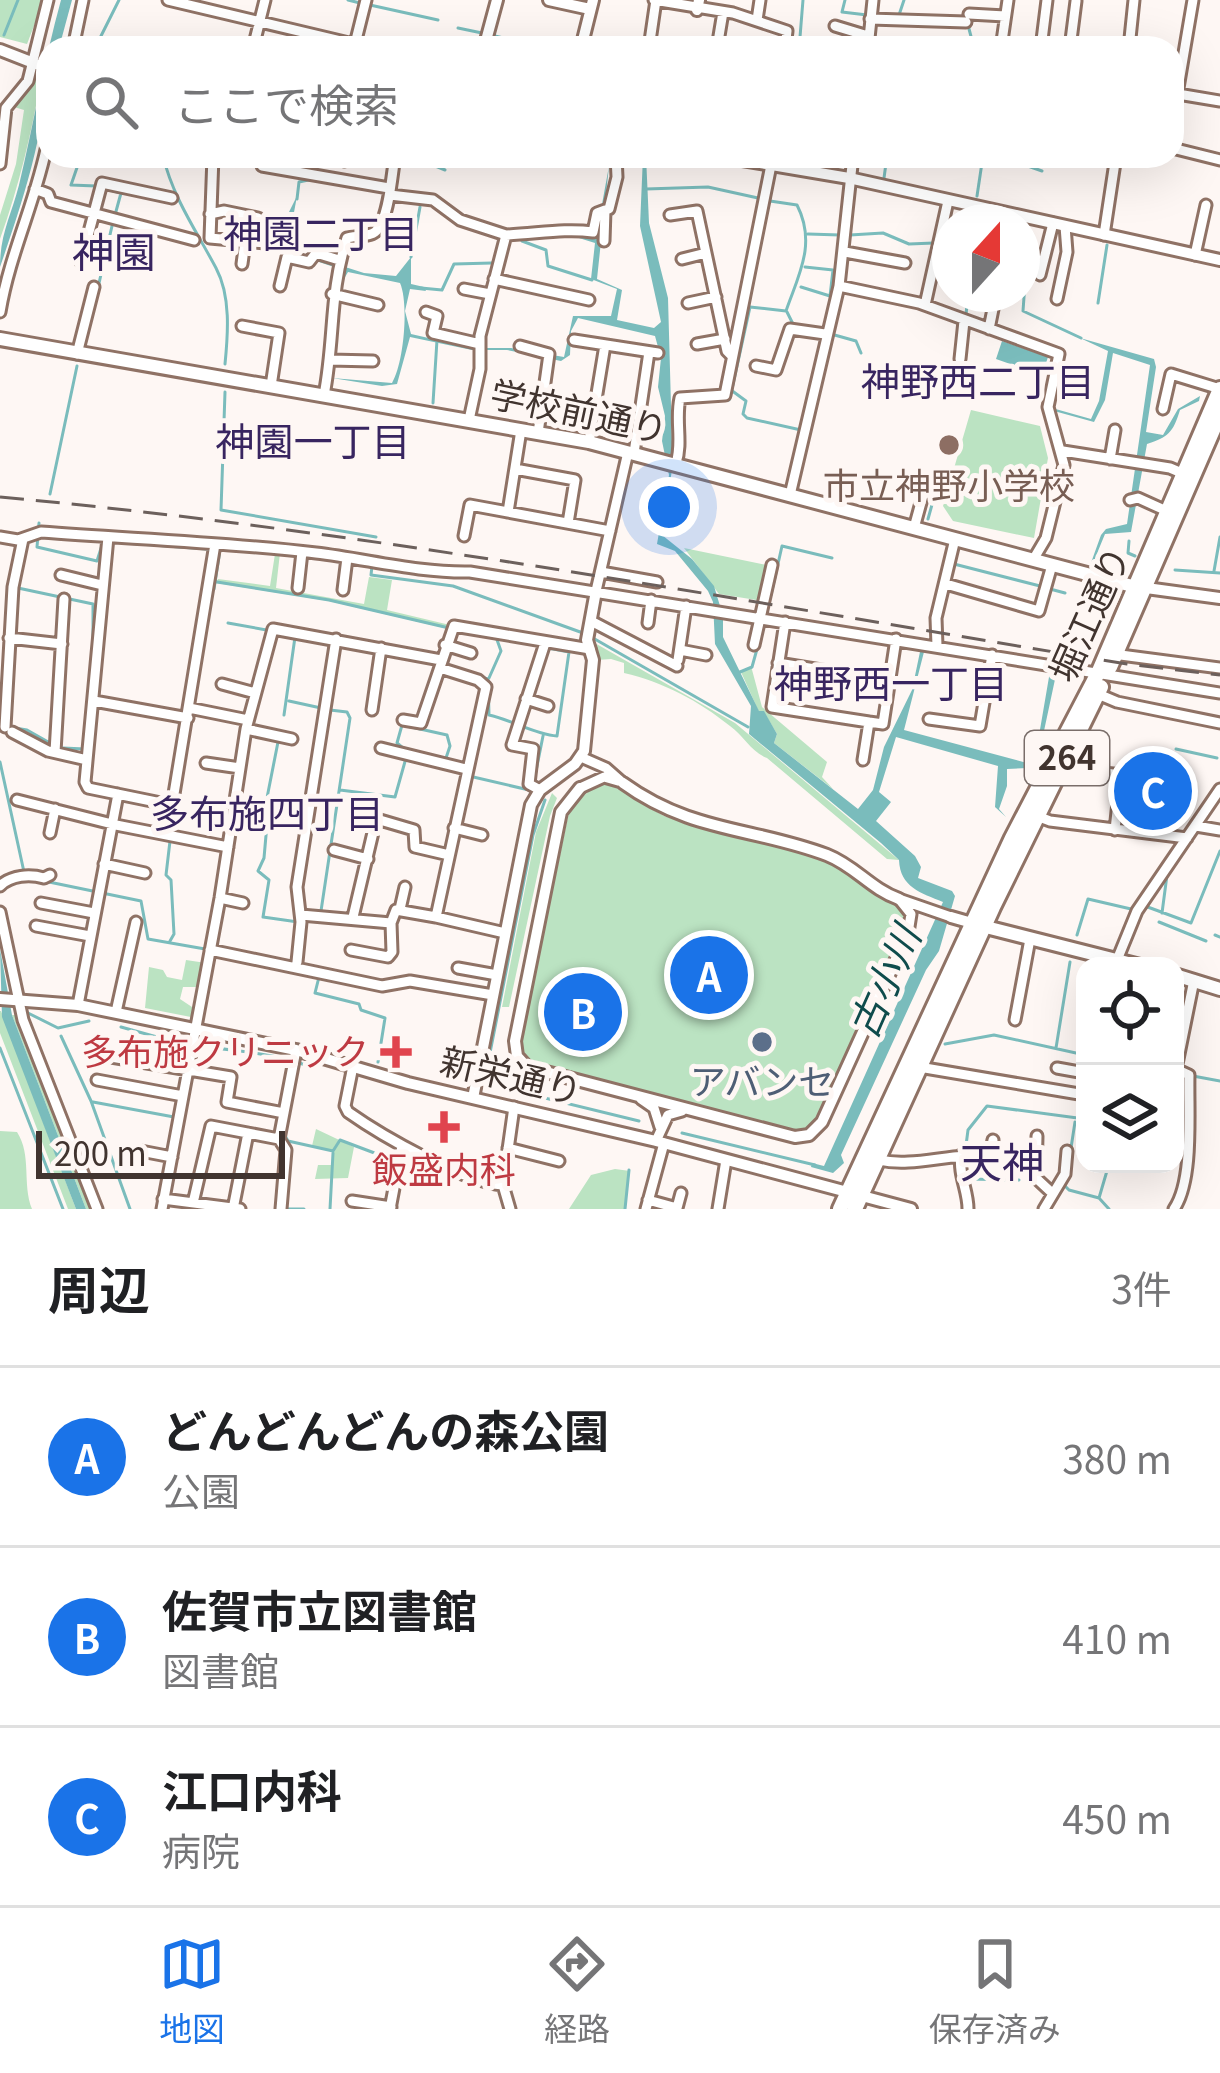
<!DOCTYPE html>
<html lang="ja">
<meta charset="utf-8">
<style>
body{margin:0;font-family:Georgia,"Noto Sans JP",serif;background:#f6f6f6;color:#202124}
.controls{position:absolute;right:36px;bottom:36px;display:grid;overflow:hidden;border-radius:24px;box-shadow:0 12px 48px #0002}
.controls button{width:108px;height:108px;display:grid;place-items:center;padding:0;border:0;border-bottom:3px solid #e0e0e0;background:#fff;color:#202124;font:60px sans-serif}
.compass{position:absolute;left:932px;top:204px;width:108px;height:108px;border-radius:50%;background:#fff;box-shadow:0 12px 48px #0002;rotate:21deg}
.scale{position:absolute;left:36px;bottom:30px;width:249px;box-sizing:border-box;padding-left:12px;border:6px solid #41342f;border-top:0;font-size:33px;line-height:42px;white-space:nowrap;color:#41342f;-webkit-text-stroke:9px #fef7f4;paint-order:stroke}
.you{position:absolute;left:669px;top:507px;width:42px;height:42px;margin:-30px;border:9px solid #fff;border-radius:50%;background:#1a73e8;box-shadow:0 0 0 18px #1a73e833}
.badge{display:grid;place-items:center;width:78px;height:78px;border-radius:50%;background:#1a73e8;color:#fff;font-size:39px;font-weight:700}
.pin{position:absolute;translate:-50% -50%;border:6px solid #fff;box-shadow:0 3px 12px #0006}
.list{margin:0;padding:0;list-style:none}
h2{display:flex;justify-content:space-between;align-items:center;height:156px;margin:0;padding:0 48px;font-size:51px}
h2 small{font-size:39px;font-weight:400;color:#757577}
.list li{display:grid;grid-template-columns:78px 1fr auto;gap:36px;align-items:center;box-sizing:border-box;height:180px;padding:0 48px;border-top:3px solid #e0e0e0}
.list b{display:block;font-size:45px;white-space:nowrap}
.list p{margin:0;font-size:39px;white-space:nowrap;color:#757577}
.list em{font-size:39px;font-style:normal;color:#757577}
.icon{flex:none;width:66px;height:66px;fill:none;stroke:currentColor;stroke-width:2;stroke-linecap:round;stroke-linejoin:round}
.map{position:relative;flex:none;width:1220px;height:1209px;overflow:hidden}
.search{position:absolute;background:#fff;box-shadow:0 12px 48px #0002;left:36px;right:36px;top:36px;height:132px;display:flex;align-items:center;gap:30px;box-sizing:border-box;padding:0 42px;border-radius:36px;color:#757577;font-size:45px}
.sheet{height:696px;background:#fff}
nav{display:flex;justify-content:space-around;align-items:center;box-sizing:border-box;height:168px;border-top:3px solid #e0e0e0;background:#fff;font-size:33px;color:#757577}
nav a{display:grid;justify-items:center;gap:6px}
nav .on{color:#1a73e8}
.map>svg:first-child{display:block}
.green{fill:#bbe3c2}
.water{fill:#7abcbc}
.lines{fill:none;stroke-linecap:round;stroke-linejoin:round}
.stream{stroke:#7abcbc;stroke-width:3}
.minor-casing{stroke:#8f7265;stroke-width:15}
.tertiary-casing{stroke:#8f7265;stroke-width:16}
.secondary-casing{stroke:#8f7265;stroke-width:18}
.trunk-casing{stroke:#8f7265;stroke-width:20}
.minor{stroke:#fff;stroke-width:9}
.tertiary{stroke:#fff;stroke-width:10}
.secondary{stroke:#fff;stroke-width:12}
.trunk{stroke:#fff;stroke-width:14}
.rail{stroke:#6c605c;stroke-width:3;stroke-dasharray:24 12;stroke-linecap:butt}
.education-dot{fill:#8d6e63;stroke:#fef7f4;stroke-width:4.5}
.service-dot{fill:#5c6f8a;stroke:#fef7f4;stroke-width:4.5}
.health-dot{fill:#e0444e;stroke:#fef7f4;stroke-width:4.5}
.labels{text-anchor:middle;stroke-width:10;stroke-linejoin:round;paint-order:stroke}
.shield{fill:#fef7f4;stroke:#7a6e6a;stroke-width:3}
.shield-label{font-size:33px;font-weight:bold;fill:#41342f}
.street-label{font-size:36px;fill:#41342f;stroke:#fef7f4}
.education-label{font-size:36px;fill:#785e54;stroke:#fef7f4}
.health-label{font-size:36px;fill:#be3a42;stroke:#fef7f4;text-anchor:end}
.service-label{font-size:36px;fill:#4e5e75;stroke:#fef7f4}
.neighbourhood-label{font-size:39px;fill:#382560;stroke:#fef7f4}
.water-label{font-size:39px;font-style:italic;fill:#0f4c4c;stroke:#fef7f4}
.quarter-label{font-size:42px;fill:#382560;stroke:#fef7f4}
</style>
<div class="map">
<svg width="1220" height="1209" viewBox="0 0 1220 1209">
<rect width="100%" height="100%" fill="#fef7f4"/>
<path class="green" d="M0 0H44L27 44 0 37Z
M32 76 41 80C31 134 19 187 0 239V215L16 164 24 110 14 107Z
M971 410 1040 426 1048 458 1034 538 953 521 943 506Z
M684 548 776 567 768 602 719 594Z
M280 553 276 588 364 604 369 577 392 580 387 610 450 625 449 629 329 601 216 583 218 579 270 586 275 554Z
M593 642 735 723 899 860 887 859 767 758C751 752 744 736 730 726 699 701 663 682 624 673V663L611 659 597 660Z
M751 666 762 707 827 762 822 777 833 789 774 743 777 734 764 712H759L741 672Z
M601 782C627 783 644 808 667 817 715 834 767 839 815 855 848 866 871 895 904 907L908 920 820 1116 809 1129 793 1132 532 1065 524 1057 520 1045 569 812 574 803Z
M552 793 557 798 550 816 509 1007H502L536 832Z
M186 960 206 963 202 987H183L180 999 198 1011 196 1018 145 1008 149 967 163 970 167 977 182 980Z
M0 1011H1L76 1209H68L0 1033Z
M12 1015H18L93 1209H86Z
M316 1129 354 1147 348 1178 315 1179 318 1165H332V1151L312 1146Z
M0 1131 17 1132C32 1155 22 1184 32 1209H0Z
M615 1169 630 1171 624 1209H569L591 1175Z"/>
<path class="water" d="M61 0H72L59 48H48C48 125 25 195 0 267 0 234 11 216 19 185 34 123 44 61 61 0Z
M643 156H646L649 223 668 298 672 442 675 450 662 535 692 559 714 586 723 616V637L759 711H764L777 734 774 743 858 809 873 790 884 747 912 690 921 647 925 648 904 730 1027 763 1036 753 1049 677 1052 669 1057 670 1038 759 1028 768 1007 769V786L999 809 1006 817 995 807 998 766 896 737 879 792 891 802 876 821 915 856 921 867 918 878 952 891 955 896 939 951 926 970 841 1155 844 1163 833 1173 811 1167 812 1163 824 1166 943 902C921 893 900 887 899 860L881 843 749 734 751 706 715 644 713 602 708 591 675 551 657 544 669 475 662 441 665 416 658 387 661 358 655 336 578 318 571 331 570 355 561 361 507 350H472L410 337 397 384 382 386 332 378 392 383C404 363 409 303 400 283L348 272C332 295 339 328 336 356L332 357 340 269 283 250 284 222 297 196 288 245 292 250 364 273 396 276 411 257V284L424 287 426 291 410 289 405 311 411 334 472 348H511L564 357 573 316H611L617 289 591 279 595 243 566 234 596 237 609 166 597 279 622 290 617 320 654 328 661 322 640 226Z
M1080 338 1154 359 1156 367 1146 432 1163 435 1178 409 1200 396 1199 401 1180 410C1173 433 1168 437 1147 444L1131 532 1105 534 1098 551 1090 588 1064 650 1060 649 1101 535 1106 529 1127 524 1150 365 1113 353 1105 400 1094 422 1054 411 1052 408 1091 419 1099 401 1108 351Z
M1002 341 1048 357 1042 375 996 359Z
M0 949 12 1015 86 1209H76L2 1017Z"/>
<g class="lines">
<path class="stream" d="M348 0 360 3
M803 0 800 37 824 43 827 48
M845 0 842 12 867 15
M370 5 438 20
M895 15H899L904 0
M968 25 974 48
M458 28 482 33
M4 35 18 0
M495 36 529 44 528 48
M530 44 551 48
M95 48 119 0
M154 48 156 41 177 48
M81 156 71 185 96 186
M163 156C173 198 197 232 216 268 231 296 228 334 225 364
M999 156 1042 171
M5 157 11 108
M916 165 917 156
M398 166 400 157 421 160 445 170
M884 178 887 156
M106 189 121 193 115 215
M646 189 708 187 758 198
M977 196 983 156
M297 199 299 182 313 179
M973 218 974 222
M808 234 840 235
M850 235 883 233 909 244 934 243
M522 241 546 250 548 266 592 280
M411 257 420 207
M1022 266 1026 269 1023 311 1081 338
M801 287 830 296 833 270 805 267
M421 288 442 290 454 264 492 263
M1098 303 1107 245
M787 312 793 324
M966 315 968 294
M831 334 856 341 861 353
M87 336 112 226
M732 389 750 307 786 311C798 276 817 244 797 205L770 201
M225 392 221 510 376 537
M433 403 437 340
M680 403 729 400 731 390 746 401 743 414 747 418 801 430
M50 494 77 366
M928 519 940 476
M39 523 37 547 97 561 103 542
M1129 541 1128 553 1135 556
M113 542 220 550 214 589
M954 564 1044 587
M372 566 371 575 453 586 583 633
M1175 570 1220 573
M1214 571 1220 537
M217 582 329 600 449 628
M18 588 93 604V650
M1050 589 1065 593
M771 595 782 546 832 558
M228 623 272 631
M593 638 748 727
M527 643 539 646
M740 672 752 667 757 649
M480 677 488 679 489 715C512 720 534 734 557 736L569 652 548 648
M489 678 501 651 496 637
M289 701 321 708
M284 715 295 637
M9 727 27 730 50 743
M63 748 85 749
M403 748 397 743 402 725 447 735 450 746 446 758
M1176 749 1217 758
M0 762 24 872
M469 776 529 790
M534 781 543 736
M340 790 395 797 406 758
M545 800 533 835 486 1073 496 1086 639 1121
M264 813 278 742
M267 824 264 858 258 871 269 880 263 917 298 922
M1175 827 1176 777
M171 831 195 693
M49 882 141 901 148 939 205 949
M1145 906 1191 923 1220 851
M321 911 350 718 347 712 330 710
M1162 913 1167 875
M1159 922 1206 941
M1077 935 1088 899 1131 909
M1215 935 1220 937
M170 941 174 934 171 880 166 875 170 841
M286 961 329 970
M319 977 315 993 359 1004 361 1010 385 1018 378 1062
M28 1013 58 1028 89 1021
M121 1027 157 1037
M61 1036 91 1101 130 1209
M172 1040 188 1043
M945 1044 994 1035 1085 1055
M197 1045C235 1052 271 1052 308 1066
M0 1048 63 1209
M1056 1048 1070 962
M1193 1080V1076L1220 1081
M93 1102 174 1117
M682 1133 815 1165
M284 1134 288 1141 333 1151 340 1140 393 1160V1169
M1071 1148 1075 1122
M965 1153 968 1130 987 1106 1085 1119
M1068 1175 1065 1186 1069 1190 1099 1198
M968 1179 1019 1180
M402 1180 412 1184
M286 1209H304
M330 1209 333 1153
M625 1209 629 1170
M1109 1209 1099 1198 1109 1164"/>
<defs>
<path id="minor" d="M168 0 370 48
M654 0 733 13 787 31 785 48
M969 14 1005 16
M870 19 966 22
M757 20 760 0
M835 26 868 36
M73 48 83 0
M253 48 265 0
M354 48 366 0
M649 48 656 0
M717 48 723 12
M868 48 873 0
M1001 48 1008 0
M1041 48 1047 0
M1070 48 1076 1
M1129 48 1134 0
M31 62 48 69
M1172 93 1220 101
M1177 94 1193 0
M1172 148 1220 160
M213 156 210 238 276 244
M344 161 345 156
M0 164 6 108 28 81 48 0
M262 166 389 188
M35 189 48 194 51 202 194 240
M390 195 433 200 460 220 506 235
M210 214 224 211 258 218
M670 215 697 211 727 351 732 356
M1104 235 1116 156
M604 241 605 210 609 209 617 177 616 156
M845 252 905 263
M1195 255 1206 205
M682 259 706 253
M81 262 102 183 172 198
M242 264 245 241
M1040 275 1053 223
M494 279 589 300
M280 286 287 257 309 262 316 253 339 260
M839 286 919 303 1059 354 1048 407 1064 465 1046 538 1033 560
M464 289 490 294
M332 294 378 305
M1057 299 1067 252 1065 226
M688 303 716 297
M925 305 948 201
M0 312C10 252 37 199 48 140
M426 312 437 316 433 333 480 344
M242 326 279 333 271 386
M989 329 996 294
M574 340 658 353
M697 344 725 339
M520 346 549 354 538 433
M77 354 94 287
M960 359 964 321
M330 360 373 361
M756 366 776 370 790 329 825 334
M324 395C335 339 329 293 347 238 354 236 369 237 375 232 389 221 392 173 395 156
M1163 409 1171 374 1220 389
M469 420 480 369V336L506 235C536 234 564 228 593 232L597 213 605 210
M589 442 605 345
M1063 451 1170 468 1184 474
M634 453 649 352
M1110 459 1115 430
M676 463C683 443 675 420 680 398L725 395 771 165
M515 469 575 480 568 523
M790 495 839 286 853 156
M1130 500 1138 498 1169 512
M508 512 521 430
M914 528 925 488 922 480
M464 536 470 505 610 531
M0 537 18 540 41 532C132 539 224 542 316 553 367 559 418 573 470 572L1220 693
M108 537 85 782 88 788 166 804 173 800 215 544
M601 572 657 582
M61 575 102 585
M946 584 1039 611 1052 565
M298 588 302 552
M343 590 347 558
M596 591 628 452
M591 621 677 666
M785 622 772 707 869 722 883 724 896 639
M648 623 651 600
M9 638 62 644
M445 645 471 653
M754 645 772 565
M937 646 936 618 955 539
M680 650 706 655
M1113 654 1220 668
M678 660 686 606
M778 663 889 681
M440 668 478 680 486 687 436 917 505 933
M222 684 255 693
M1098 694 1117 702 1220 723
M526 699 548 706
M94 701 188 718
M189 708 248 720
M372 710 381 648
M929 719 980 726 992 655
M403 720 421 723 454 626 590 649
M5 727 13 587 23 539
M246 729 292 739
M12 732 48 751 87 760
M381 748 466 769
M55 752 64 599
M581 757 606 768 623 783
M863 760 869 722
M206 763 240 768
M1064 763 1087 771 1165 780 1170 759
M580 788 604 777 618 781
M540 790 529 784 533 749 512 745 545 643
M17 800 116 825 228 847
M234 813 307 826
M1037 816 1050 821 1187 838
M1196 826 1220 830
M454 828 482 835
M1115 830 1121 775
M50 833 55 809
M334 850 368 859
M104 864 145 873
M0 886C11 875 30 874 44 878L50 875
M220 898 243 903
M899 899 951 917
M899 899 911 914 908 933
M41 903 94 913
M400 909 405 887
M0 912 23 1020 97 1209
M301 915 391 923 396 910 436 917
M353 917 375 824 380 820 414 830 415 847 449 855
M36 926 90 936
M210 950 382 986 410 981 493 995
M351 950 388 957 392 952 391 923
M1117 960 1137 911 1220 789
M297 962 301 922 297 887 336 639
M458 968 497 975
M78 1005 118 794
M116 1012 136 922
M1015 1020 1030 939
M105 1056 231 1077 227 1102 284 1113
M353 1066 345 1106 348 1112C382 1136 462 1182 503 1185
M919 1067 1085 1095
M1057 1068 1085 1073
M97 1080 183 1096
M641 1099 654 1108 660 1127
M1037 1136 1036 1178 1051 1192
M656 1141 668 1115 682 1111
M508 1148 559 1161
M141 1151 172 1157
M961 1155C958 1175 968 1190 968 1209
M879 1160C914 1168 953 1152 990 1156L993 1140
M163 1199 240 1209
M648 1200 677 1208 681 1193
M352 1201 391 1207
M193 1203 211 1126 279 1139
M162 1209 220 898 246 729 273 629 441 660
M233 1209 248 1133
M281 1209 286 1150 279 1139 296 1050
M390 1209 402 1146
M510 1209 503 1185 514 1107
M646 1209 664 1143
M718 1209 726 1160
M1044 1209 1065 1174 1067 1151
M1174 1209C1194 1180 1188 1111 1189 1075L1176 1069 1194 980"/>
<path id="tertiary" d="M549 0 590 9
M697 10 699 0
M484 48 497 0
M581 48 593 0
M0 50 31 62
M718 156 849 178 1220 260
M1139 587 1220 598
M623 783C692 833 753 827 827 855 855 866 871 889 899 899
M580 788 561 812 515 1041 517 1056 527 1067 795 1137 809 1135 822 1122 908 933
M951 917 972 923
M0 999 78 1005 296 1050 408 1083 656 1141 911 1209
M473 1098 531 805 540 790 575 764 584 751 593 660 587 640 596 591"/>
<path id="secondary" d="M0 339 589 442 1136 587
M978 925 1140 966
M1175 975 1220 989"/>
<path id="trunk" d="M1110 667 1220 414
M840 1209 1012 838 1099 671 1220 389
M855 1209 993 907 1101 687"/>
</defs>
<use href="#minor" class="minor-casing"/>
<use href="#tertiary" class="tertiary-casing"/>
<use href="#secondary" class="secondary-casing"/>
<use href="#trunk" class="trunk-casing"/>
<use href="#minor" class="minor"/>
<use href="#tertiary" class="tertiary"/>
<use href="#secondary" class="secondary"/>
<use href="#trunk" class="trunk"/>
<path class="rail" d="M0 497C378 532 753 603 1127 664L1220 675"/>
</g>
<circle class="education-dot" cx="949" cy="445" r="12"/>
<circle class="service-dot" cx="762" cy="1042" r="12"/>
<g class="health-dot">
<path d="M390 1034h12v12h12v12h-12v12h-12v-12h-12v-12h12z"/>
<path d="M438 1109h12v12h12v12h-12v12h-12v-12h-12v-12h12z"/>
</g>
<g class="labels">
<rect class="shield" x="1025" y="731" width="84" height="54" rx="9"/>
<g class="shield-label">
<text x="1067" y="770">264</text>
</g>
<g class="street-label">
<text transform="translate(579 412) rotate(12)" y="13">学校前通り</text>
<text transform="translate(1090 614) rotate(-66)" y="13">堀江通り</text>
<text transform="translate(511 1076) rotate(13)" y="13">新栄通り</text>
</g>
<g class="education-label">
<text x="949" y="499">市立神野小学校</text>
</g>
<g class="health-label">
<text x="369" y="1065">多布施クリニック</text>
<text x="444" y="1183" text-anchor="middle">飯盛内科</text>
</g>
<g class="service-label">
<text x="762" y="1095">アバンセ</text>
</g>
<g class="neighbourhood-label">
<text x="321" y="248">神園二丁目</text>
<text x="978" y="396">神野西二丁目</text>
<text x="313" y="456">神園一丁目</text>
<text x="891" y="698">神野西一丁目</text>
<text x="267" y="828">多布施四丁目</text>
</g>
<g class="water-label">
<text transform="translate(885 982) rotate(-66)" y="14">古小川</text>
</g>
<g class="quarter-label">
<text x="114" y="268">神園</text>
<text x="1002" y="1178">天神</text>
</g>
</g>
</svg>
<div class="controls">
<button><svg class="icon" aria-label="locate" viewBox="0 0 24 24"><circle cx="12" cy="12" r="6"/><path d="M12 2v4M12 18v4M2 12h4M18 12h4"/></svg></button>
<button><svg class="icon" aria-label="layers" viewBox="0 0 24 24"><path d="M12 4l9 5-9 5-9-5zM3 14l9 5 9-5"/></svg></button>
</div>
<svg class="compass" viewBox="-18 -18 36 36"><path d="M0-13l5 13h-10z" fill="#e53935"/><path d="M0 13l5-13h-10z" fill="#757577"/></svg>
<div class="scale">200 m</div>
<div class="you"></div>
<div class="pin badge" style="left:709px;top:975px">A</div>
<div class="pin badge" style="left:583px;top:1012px">B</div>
<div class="pin badge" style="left:1153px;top:791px">C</div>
<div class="search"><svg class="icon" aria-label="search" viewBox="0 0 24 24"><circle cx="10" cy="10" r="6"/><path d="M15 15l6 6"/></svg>ここで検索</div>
</div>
<section class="sheet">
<h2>周辺<small>3件</small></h2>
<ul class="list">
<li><span class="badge">A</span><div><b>どんどんどんの森公園</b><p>公園</p></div><em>380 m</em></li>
<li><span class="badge">B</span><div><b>佐賀市立図書館</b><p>図書館</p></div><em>410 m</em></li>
<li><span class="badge">C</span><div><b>江口内科</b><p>病院</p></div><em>450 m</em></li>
</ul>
</section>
<nav>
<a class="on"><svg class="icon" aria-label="map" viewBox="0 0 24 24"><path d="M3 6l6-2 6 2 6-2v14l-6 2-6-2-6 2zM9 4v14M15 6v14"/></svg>地図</a>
<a><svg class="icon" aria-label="directions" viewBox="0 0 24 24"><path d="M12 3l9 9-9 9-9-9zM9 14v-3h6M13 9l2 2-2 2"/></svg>経路</a>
<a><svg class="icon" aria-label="saved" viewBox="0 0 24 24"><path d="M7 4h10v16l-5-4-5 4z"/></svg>保存済み</a>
</nav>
